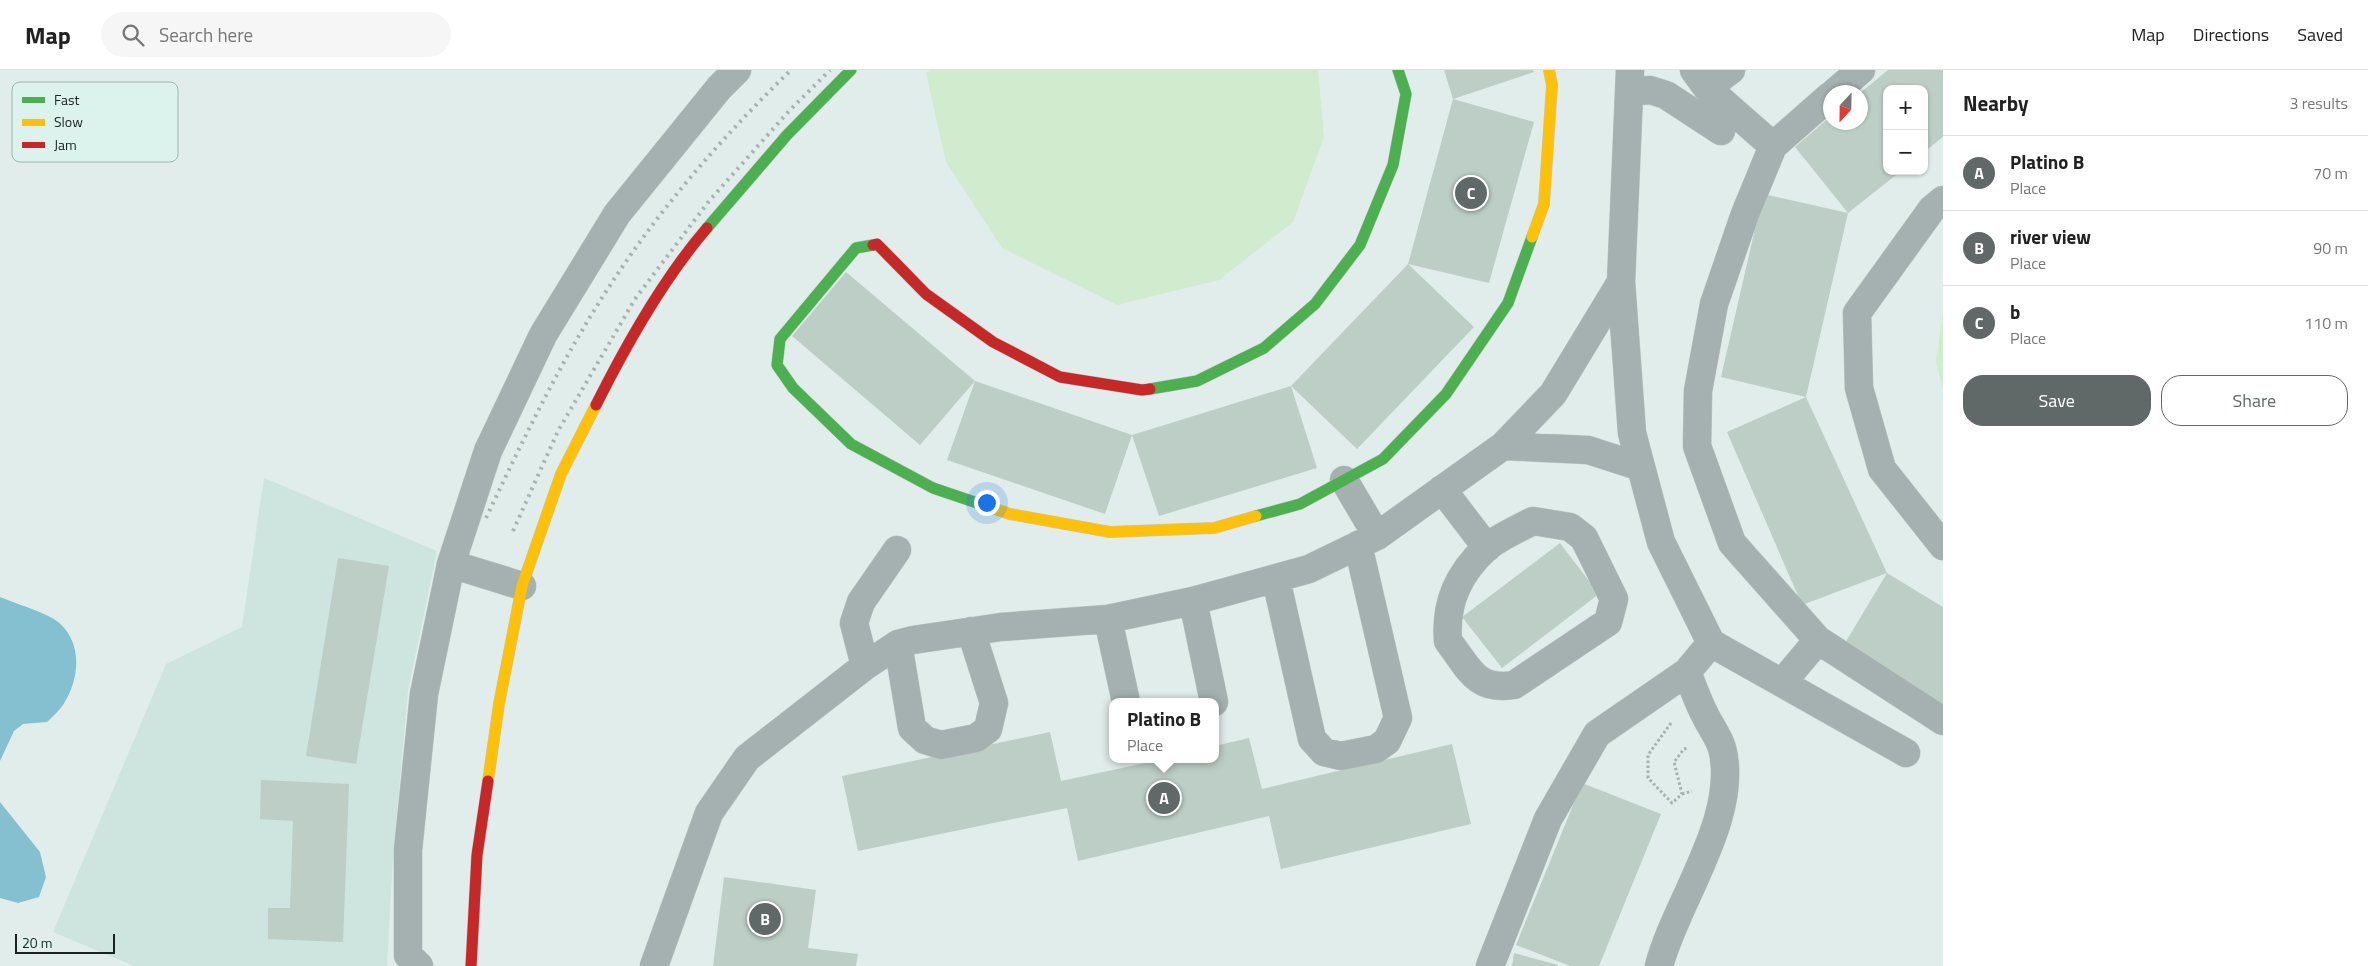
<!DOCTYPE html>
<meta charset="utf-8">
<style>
body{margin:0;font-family:"Titillium Web",sans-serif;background:#f6f6f6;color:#222}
.controls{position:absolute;right:15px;top:15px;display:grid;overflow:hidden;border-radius:10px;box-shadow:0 1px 4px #0004}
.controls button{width:45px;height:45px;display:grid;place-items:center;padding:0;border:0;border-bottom:1px solid #e0e0e0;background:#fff;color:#222;font:25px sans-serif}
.compass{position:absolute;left:1823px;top:15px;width:45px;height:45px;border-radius:50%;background:#fff;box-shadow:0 1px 4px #0004;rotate:202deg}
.scale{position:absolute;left:15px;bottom:12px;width:100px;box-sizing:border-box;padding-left:5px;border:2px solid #1a2220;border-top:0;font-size:14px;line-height:18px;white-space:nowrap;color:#1a2220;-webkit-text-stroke:4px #dcf2ed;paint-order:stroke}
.you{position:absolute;left:986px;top:432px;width:18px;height:18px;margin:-12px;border:4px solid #fff;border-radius:50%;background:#1a73e8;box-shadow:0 0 0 8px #1a73e833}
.badge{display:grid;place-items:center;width:32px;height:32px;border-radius:50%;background:#606967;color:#fff;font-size:16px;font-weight:700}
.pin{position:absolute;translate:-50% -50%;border:2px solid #fff;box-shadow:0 1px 5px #0006}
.popup{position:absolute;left:1109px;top:628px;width:110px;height:65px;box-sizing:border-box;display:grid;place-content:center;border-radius:10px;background:#fff;filter:drop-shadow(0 1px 4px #0005);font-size:16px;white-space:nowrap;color:#767676}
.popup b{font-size:19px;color:#222}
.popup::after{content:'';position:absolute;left:50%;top:100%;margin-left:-10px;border:10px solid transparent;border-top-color:#fff}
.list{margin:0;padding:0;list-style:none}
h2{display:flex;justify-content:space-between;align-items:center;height:65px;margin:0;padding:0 20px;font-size:21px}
h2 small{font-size:16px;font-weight:400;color:#767676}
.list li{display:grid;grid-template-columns:32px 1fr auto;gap:15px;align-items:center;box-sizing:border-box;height:75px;padding:0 20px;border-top:1px solid #e0e0e0}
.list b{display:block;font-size:19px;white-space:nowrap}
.list p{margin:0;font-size:16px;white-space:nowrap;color:#767676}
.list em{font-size:16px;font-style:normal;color:#767676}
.actions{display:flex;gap:10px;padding:15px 20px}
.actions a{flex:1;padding:11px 0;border:1px solid #606967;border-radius:20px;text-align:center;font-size:18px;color:#606967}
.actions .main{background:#606967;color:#fff}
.icon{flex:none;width:28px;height:28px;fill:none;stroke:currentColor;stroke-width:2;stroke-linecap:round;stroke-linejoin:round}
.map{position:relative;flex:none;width:1943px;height:896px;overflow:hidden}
header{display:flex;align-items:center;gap:30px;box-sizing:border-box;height:70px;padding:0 25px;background:#fff;border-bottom:1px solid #e0e0e0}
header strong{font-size:24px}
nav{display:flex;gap:28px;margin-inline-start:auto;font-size:18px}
.search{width:350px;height:45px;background:#f6f6f6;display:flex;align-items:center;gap:12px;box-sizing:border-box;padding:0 18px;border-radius:28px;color:#767676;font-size:19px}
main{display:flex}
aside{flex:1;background:#fff}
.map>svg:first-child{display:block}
.built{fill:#cee4df}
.green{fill:#d0ebce}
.water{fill:#84c0cf}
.building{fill:#bccec6}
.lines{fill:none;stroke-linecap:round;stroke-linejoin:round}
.street-casing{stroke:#bec8c5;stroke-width:29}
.fast-casing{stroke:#bec8c5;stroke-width:12}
.slow-casing{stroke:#bec8c5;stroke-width:12}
.jam-casing{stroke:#bec8c5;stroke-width:12}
.path{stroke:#a6b0ae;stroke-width:3;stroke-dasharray:2.5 2.5;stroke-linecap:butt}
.street{stroke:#a5b1b0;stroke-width:28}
.fast{stroke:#4caf50;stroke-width:11}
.slow{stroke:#ffc107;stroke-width:11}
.jam{stroke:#c62828;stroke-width:11}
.rail{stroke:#a7b2b0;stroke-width:4;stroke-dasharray:2.5 5;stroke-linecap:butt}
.key{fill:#dcf2ed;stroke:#a2b4b0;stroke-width:1}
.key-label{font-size:14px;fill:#1a2220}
</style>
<header>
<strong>Map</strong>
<div class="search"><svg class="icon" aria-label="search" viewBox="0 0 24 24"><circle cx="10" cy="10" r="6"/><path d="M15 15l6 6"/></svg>Search here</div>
<nav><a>Map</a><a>Directions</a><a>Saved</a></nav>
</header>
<main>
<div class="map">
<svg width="1943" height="896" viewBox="0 0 1943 896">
<rect width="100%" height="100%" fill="#e1edea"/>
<path class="built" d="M264 408 437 481 408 621 393 785 387 896H134L53 862 166 594 242 557Z"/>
<path class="green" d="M931 0H1318L1324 67 1293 152 1219 210 1117 235 1002 178 946 92 926 3Z
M1943 242V319L1936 293Z"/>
<path class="water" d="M0 527C17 534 38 540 54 549 83 568 81 608 63 635 59 641 53 646 47 652L23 654 14 661 0 691Z
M0 732 40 782 46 807 39 827 18 833 0 828Z"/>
<path class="building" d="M1444 0H1533L1534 2 1453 29Z
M1888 0H1943V67L1924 82V19H1887V101H1901L1848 143 1795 77 1830 47V52H1860V23Z
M1453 29 1534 52 1489 213 1408 194Z
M1763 124 1848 143 1806 327 1721 307Z
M1408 194 1474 257 1357 379 1291 316Z
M846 202 975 311 920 375 792 266Z
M975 311 1132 365 1105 444 947 390Z
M1291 316 1317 398 1159 446 1132 365Z
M1806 327 1887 503 1802 535 1727 362Z
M1560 473 1599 524 1502 598 1462 547Z
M338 488 389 496 356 694 306 686Z
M1887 503 1943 537V638L1842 578Z
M1050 662 1061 711 1164 689H1215V676L1249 668 1262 719 1452 674 1471 754 1281 799 1269 746 1078 791 1067 738 858 781 842 706Z
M261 710 349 714 343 872 268 869V838H290L293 751 260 749Z
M1582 713 1661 744 1599 896H1570L1516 875Z
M724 807 816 820 808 878 858 884 856 896H713Z
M1514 883 1558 895V896H1512Z"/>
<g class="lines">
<defs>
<path id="street" d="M1630 0 1621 212 1632 363 1661 472 1711 573 1906 683
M1694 0 1707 18 1731 0
M1707 18 1773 76
M1630 22 1650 20 1666 25 1721 61
M1835 22 1861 0
M1830 26 1773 76 1745 144 1714 234 1698 321 1697 376 1732 473 1818 570 1943 651
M1943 130 1932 139 1857 243 1859 318 1882 399 1943 476
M1503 376 1588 380 1641 397
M1344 410 1377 466
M1442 419 1487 478
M1533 451 1570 457 1584 468 1614 529 1608 552 1514 615C1475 621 1469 598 1448 571 1445 533 1458 504 1486 478 1499 467 1518 459 1533 451Z
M451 494 522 516
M1276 509 1312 669 1324 682 1341 686 1376 679 1387 671 1398 648 1358 475
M1193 531 1214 632
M1108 549 1126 632
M898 574 912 658 925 670 941 675 976 668 988 659 994 633 971 561
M865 596 854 553 861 532 897 480
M1782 613 1818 570
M419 896 408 885V780L424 624 451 494 488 381 543 265 617 144 719 18 737 0
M654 896 709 743 747 688 865 596 898 574 913 570 1001 557 1108 549 1193 531 1309 499 1377 466 1503 376 1553 324 1621 212
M1490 896 1548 749 1597 664 1687 602 1711 573
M1659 896C1676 831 1740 747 1722 678 1719 668 1711 657 1706 647 1698 632 1693 617 1687 602"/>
<path id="fast" d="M707 158 787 65 851 0
M873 175 856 178 780 269 777 295 793 318 851 374 933 418 995 439
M1150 319 1197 311 1264 278 1315 234 1360 175 1393 95 1406 24 1398 0
M1256 446 1300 434 1383 389 1446 324 1508 233 1532 167"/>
<path id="slow" d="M1532 167 1544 134 1552 15 1549 0
M995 439 1010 444 1110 462 1214 458 1256 446
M488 711 499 634 522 516 561 404 596 335"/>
<path id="jam" d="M873 175 877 174 926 224 993 272 1060 307 1142 320 1150 319
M596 335C626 275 663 209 707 158
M471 896 477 785 488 711"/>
</defs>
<use href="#street" class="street-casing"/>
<use href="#fast" class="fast-casing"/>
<use href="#slow" class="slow-casing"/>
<use href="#jam" class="jam-casing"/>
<path class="path" d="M1671 653 1648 685V708L1672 733 1682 724 1674 692 1684 679 1688 678
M1682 724 1692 721"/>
<use href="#street" class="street"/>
<use href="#fast" class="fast"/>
<use href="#slow" class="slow"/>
<use href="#jam" class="jam"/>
<path class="rail" d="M486 448C524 368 562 288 611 214 660 138 726 63 791 0
M513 461 558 361 635 229 709 131 789 41 830 0"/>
</g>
<rect x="12" y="12" width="166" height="80" rx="8" class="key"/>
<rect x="22" y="27" width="23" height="6" fill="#4caf50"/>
<rect x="22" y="49" width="23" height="7" fill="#ffc107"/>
<rect x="22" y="72" width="23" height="6" fill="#c62828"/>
<g class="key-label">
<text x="54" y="35">Fast</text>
<text x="54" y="57">Slow</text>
<text x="54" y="80">Jam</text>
</g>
</svg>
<div class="controls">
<button>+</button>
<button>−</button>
</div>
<svg class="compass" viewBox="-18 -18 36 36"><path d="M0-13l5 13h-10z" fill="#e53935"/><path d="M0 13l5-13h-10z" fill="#767676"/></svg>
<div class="scale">20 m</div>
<div class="you"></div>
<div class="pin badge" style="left:1164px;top:728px">A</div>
<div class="popup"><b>Platino B</b>Place</div>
<div class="pin badge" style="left:765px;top:849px">B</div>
<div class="pin badge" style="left:1471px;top:123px">C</div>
</div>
<aside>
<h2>Nearby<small>3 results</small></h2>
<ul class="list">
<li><span class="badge">A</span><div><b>Platino B</b><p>Place</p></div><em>70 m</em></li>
<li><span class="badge">B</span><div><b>river view</b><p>Place</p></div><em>90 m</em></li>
<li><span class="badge">C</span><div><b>b</b><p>Place</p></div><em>110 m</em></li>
</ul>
<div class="actions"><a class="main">Save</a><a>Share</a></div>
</aside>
</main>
